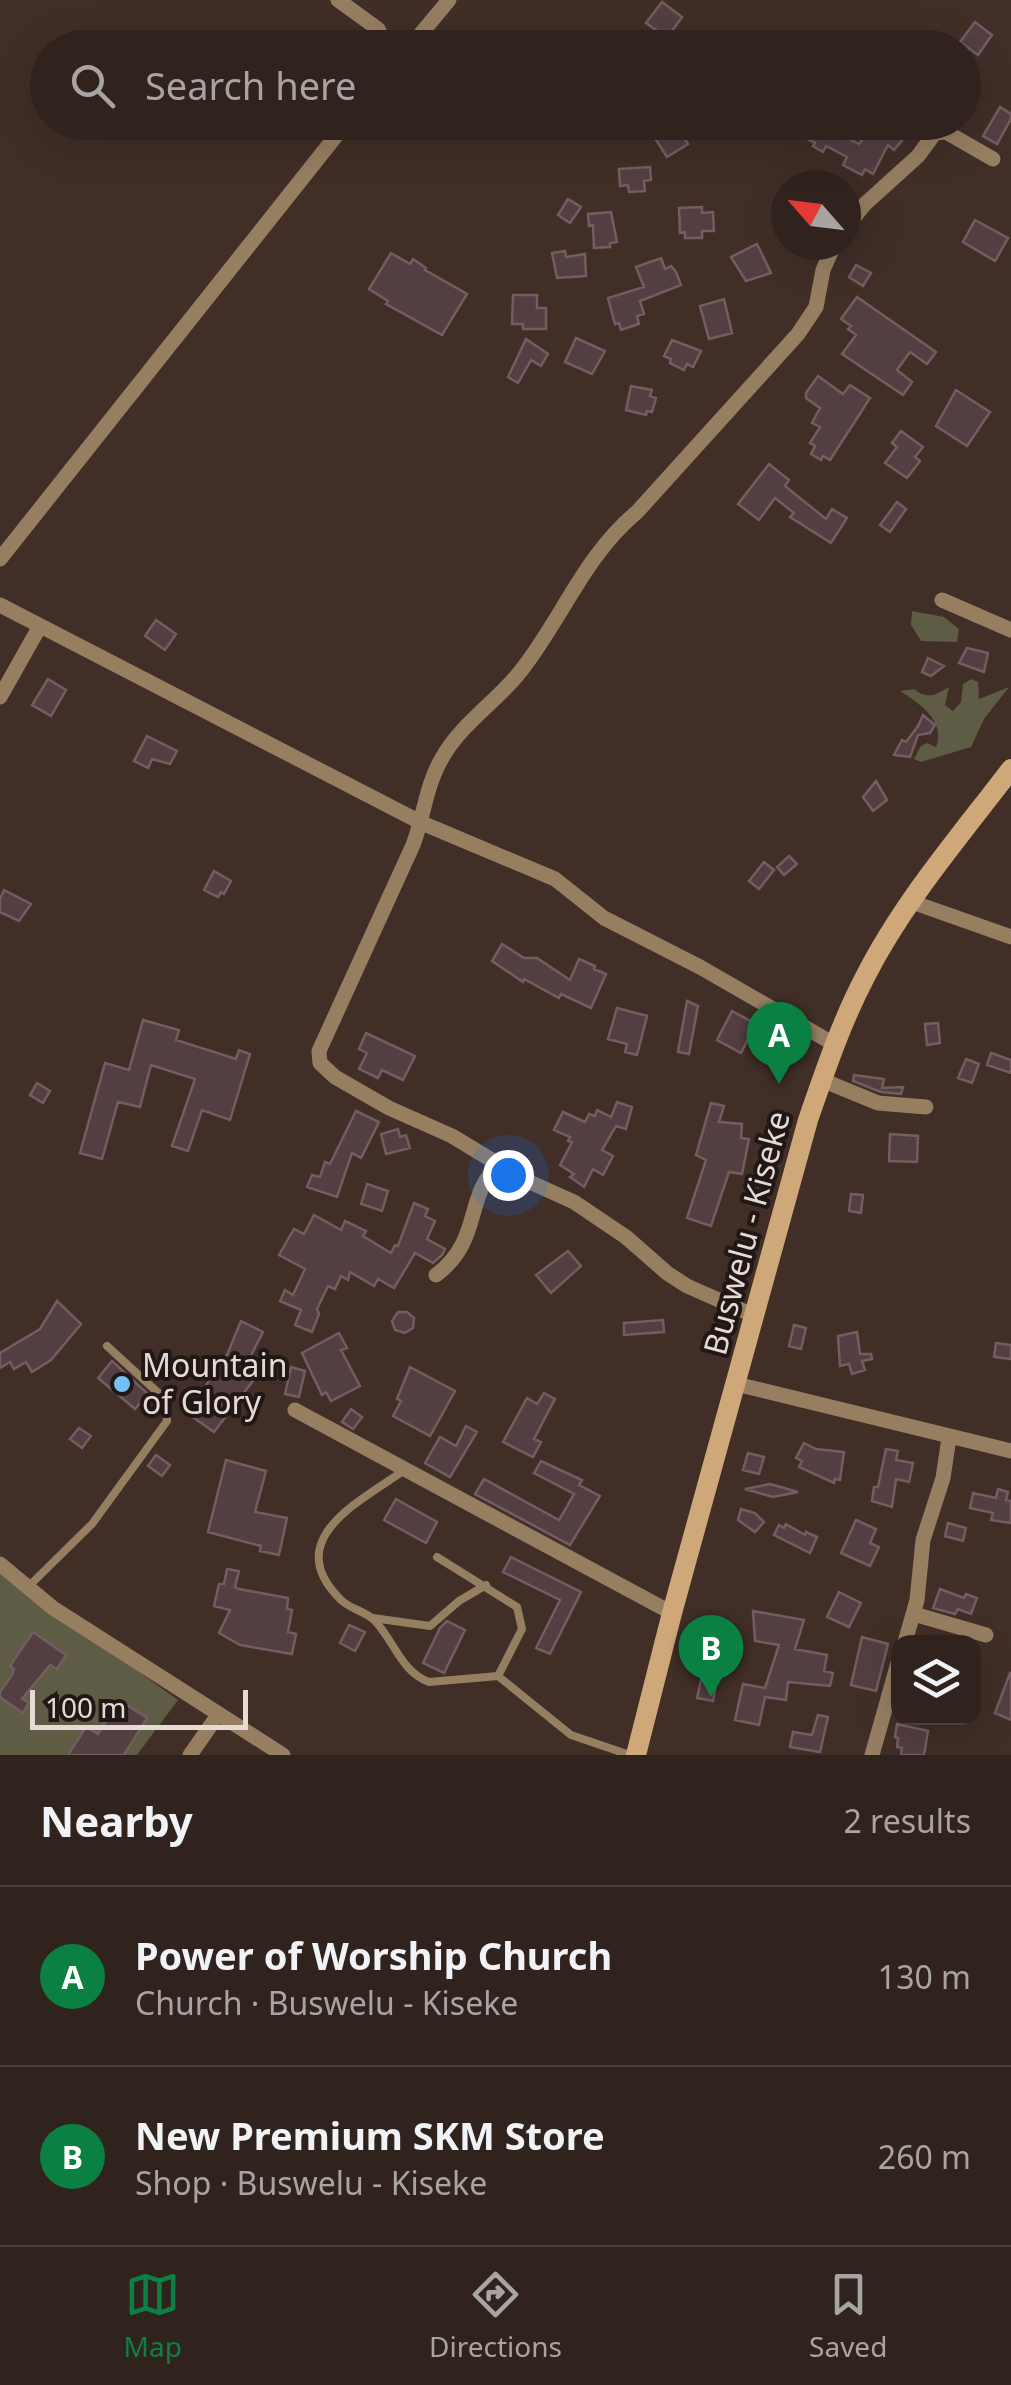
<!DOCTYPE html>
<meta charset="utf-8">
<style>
body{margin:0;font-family:"Noto Sans",sans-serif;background:#382a26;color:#f1f3f6}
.controls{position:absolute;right:30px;bottom:30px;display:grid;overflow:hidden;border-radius:20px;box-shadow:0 10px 40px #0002}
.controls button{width:90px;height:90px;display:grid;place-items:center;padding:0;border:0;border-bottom:2px solid #4b3f3b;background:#30221d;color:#f1f3f6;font:50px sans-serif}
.compass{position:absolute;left:771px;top:170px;width:90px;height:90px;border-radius:50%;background:#30221d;box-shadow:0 10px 40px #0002;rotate:298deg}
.scale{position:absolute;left:30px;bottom:25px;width:218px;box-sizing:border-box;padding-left:10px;border:5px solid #e6dad5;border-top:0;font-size:28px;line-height:35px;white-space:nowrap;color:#e6dad5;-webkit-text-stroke:8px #211815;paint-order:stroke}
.you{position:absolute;left:508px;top:1175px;width:35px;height:35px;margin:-25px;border:8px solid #fff;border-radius:50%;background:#1a73e8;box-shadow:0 0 0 15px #1a73e833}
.badge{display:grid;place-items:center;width:65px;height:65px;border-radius:50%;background:#0b8043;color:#fff;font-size:32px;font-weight:700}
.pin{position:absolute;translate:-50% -82px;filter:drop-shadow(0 2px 5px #0008)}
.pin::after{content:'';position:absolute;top:52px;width:35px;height:30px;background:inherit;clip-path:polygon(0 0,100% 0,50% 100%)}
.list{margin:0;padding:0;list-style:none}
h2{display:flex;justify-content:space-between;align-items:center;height:130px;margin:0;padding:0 40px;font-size:42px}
h2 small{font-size:32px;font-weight:400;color:#a8a4a4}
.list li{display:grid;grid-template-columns:65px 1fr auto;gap:30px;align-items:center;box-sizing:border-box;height:180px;padding:0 40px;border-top:2px solid #4b3f3b}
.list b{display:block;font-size:38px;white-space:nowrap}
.list p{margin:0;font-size:32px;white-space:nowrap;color:#a8a4a4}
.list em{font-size:32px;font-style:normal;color:#a8a4a4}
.icon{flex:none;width:55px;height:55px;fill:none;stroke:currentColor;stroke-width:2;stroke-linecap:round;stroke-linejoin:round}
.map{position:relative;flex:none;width:1011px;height:1755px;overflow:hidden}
.search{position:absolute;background:#30221d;box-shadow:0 10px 40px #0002;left:30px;right:30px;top:30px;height:110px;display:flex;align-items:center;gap:25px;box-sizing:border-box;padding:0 35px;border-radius:55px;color:#a8a4a4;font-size:38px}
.sheet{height:490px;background:#30221d}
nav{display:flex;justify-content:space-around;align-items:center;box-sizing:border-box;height:140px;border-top:2px solid #4b3f3b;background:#30221d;font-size:28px;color:#a8a4a4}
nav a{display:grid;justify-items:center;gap:5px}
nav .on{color:#0b8043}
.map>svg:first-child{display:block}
.green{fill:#5e5c45}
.building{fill:#533e42;stroke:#745d61;stroke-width:2.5}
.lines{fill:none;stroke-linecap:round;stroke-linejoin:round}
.lane{stroke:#967e61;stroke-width:8}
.street{stroke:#967e61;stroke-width:15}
.secondary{stroke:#cfa879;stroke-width:20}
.poi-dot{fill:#74c0f6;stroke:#211815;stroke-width:4}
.labels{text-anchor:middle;stroke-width:8;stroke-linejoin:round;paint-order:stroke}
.street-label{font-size:32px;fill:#e6dad5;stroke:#211815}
.poi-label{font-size:32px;fill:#e6dad5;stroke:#211815;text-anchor:start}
</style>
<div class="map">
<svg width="1011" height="1755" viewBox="0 0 1011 1755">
<rect width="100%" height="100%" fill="#402e27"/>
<path class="green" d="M912 611 944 617 959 629 957 642 921 641 911 625Z
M971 679 978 682 979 699 1009 687 984 719 971 747 921 762 914 759 921 746 927 743 936 747C946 721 920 704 900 691L914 689C927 700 936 695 949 687L945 705 953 711 961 702 963 684Z
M0 1571 178 1700 137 1755H0Z"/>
<path class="building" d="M662 2 682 17 667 38 646 23Z
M975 22 992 35 978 55 960 42Z
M1000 107 1011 114V119L997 144 983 136Z
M665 122H674L688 144 667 157 651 132Z
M815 122H828L842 130 840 134 859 144 876 122H899L910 131 894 150 888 145 873 174 865 169 862 175 843 165 847 157 826 146 823 152 813 146 815 143 806 138Z
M650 167 651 180 644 181 645 191 629 192 628 185 620 186 619 169Z
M568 199 581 207 570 223 558 215Z
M702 207V213L713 212 714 231H702V238H685V232L680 233 679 208Z
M611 212 617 242 610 243V247L594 248 593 225 589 226 588 214Z
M975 220 1008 238 995 261 963 242Z
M757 244 771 273 746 281 731 257Z
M565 251 566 257 585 254 586 276 557 278 552 253Z
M391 253 410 264 413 259 426 268 425 270 467 294 442 335 386 304 388 301 369 289Z
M661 258 665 269 671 266 676 272 681 285 640 301 644 314 637 316 639 324 621 330 619 323 615 324 608 298 644 287 636 267Z
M856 265 871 273 863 286 849 277Z
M513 295H537V308H546V329H523V324H512Z
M857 297 936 352 927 364 910 352 897 370 912 382 903 395 842 354 856 335 848 329 851 326 841 319Z
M724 299 732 333 709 339 700 306Z
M576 338 605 351 592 374 565 362Z
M526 339 548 354 541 366 531 360 518 383 508 377Z
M672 340 701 351 693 367 687 364 684 370 670 363 671 359 664 356Z
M818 376 843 394 850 385 870 398 830 460 823 456 821 460 811 454 815 446 810 443 820 427 812 423 820 408 806 398V393Z
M631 386 652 390 650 396 656 398 652 412 647 411 646 415 626 410Z
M956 390 990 412 967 446 936 426Z
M901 431 923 447 915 457 920 461 907 478 885 463 897 447 892 443Z
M769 464 789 480 785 486 826 519 832 509 847 518 831 543 790 517 794 513 775 498 759 520 738 504Z
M897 502 906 509 890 532 880 525Z
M156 620 176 634 165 650 145 636Z
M967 648 988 653 984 672 959 663Z
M928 658 944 666 931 676 922 672Z
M48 679 66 690 51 716 32 705Z
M923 715 935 725 930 733 918 735 910 757 894 755 902 740 906 742 918 726Z
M147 736 177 751 170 764 152 759 148 768 134 761Z
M876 781 887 800 873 811 863 797Z
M789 856 797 864 784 875 777 867Z
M764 862 774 870 759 889 749 881Z
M214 871 231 881 224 894 221 892 218 897 204 890Z
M4 890 31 904 19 921 0 912V899Z
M502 944 524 958H537L570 980 579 959 595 966 594 969 606 974 591 1008 561 994 559 998 524 979 523 982 492 961Z
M687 1001 698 1006 689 1054 678 1052Z
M617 1008 647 1016 637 1055 625 1052 627 1044 608 1039Z
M732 1011 756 1024 741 1053 717 1040Z
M143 1020 179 1030 176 1040 236 1059 239 1050 250 1054 230 1120 202 1110 188 1151 172 1146 195 1079 151 1065 140 1107 118 1102 102 1159 80 1153 105 1063 129 1070Z
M938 1023 940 1043 927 1045 925 1024Z
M366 1033 415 1056 403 1080 382 1070 378 1078 359 1069 367 1053 359 1049Z
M991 1053 1011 1060V1073L987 1065Z
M966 1059 979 1064 972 1083 958 1078Z
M854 1075 884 1079 882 1088 903 1087 901 1094 881 1092 853 1081Z
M37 1083 50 1091 43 1103 30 1095Z
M617 1102 632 1107 626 1129 616 1126 602 1150 613 1156 603 1175 593 1169 584 1187 570 1177 574 1174 560 1165 572 1142 568 1141 570 1137 554 1130 563 1112 585 1122 589 1114 595 1116 597 1110 611 1117Z
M711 1103 724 1106 719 1122 742 1124 741 1138 749 1139 742 1174 729 1172 711 1226 687 1218 706 1160 696 1155Z
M356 1111 379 1122 361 1158 352 1153 337 1197 307 1187 312 1175 320 1177 325 1162 330 1164Z
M398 1129 400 1137 406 1135 410 1148 386 1154 381 1134Z
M890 1134 918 1136 917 1162 889 1161Z
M367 1184 388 1191 382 1211 361 1204Z
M851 1194 863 1195 861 1213 849 1211Z
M414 1203 428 1209 425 1216 435 1221 427 1239 445 1249 442 1255 433 1263 415 1253 394 1288 378 1279 374 1286 350 1272 348 1280 341 1276 335 1289 328 1286 317 1309 319 1314 312 1332 295 1325 301 1310 280 1301 285 1290 293 1295 305 1269 279 1255 294 1229 304 1234 314 1215 341 1230 345 1221 366 1231 363 1236 391 1253 395 1245 398 1246Z
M568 1251 581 1266 551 1293 536 1275Z
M57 1301 81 1324 51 1360 32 1372 26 1362 14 1369 10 1362 0 1368V1353L40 1329Z
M398 1312H407L414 1318 413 1328 405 1333 395 1330 392 1321Z
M663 1320 664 1332 624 1335V1323Z
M241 1321 263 1332 244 1369 256 1377 214 1432 187 1413 227 1355Z
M794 1325 806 1328 801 1349 789 1346Z
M857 1332 860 1354H871L872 1359 862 1361 865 1370 852 1374 849 1364 840 1366 838 1336Z
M339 1333 347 1348 341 1350 360 1386 331 1401 326 1392 322 1395 302 1353Z
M996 1343 1011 1345V1359L994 1357Z
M112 1361 148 1394 135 1409 98 1378Z
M291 1367 305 1371 299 1397 285 1394Z
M410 1367 455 1391 430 1436 393 1416 401 1401 397 1399Z
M544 1393 555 1399 534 1439 541 1442 533 1457 503 1442 527 1398 537 1404Z
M351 1409 362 1417 353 1429 342 1422Z
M466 1426 477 1432 450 1477 425 1463 440 1437 456 1446Z
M79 1428 91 1436 82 1448 70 1439Z
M804 1443 816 1449 844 1452 840 1480 835 1479 834 1483 799 1467 802 1461 796 1458Z
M886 1449 898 1451 896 1460 913 1463 909 1482 896 1479 892 1507 872 1501 874 1487H878Z
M748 1453 764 1457 759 1474 743 1470Z
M156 1455 170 1465 162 1476 148 1466Z
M226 1460 266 1471 255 1512 287 1518 279 1555 260 1551 261 1546 208 1532Z
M541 1461 582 1480 579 1485 600 1496 570 1545 475 1494 484 1479 559 1520 574 1494 534 1473Z
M770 1484 798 1492 773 1497 745 1489Z
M998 1489 1008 1492 1006 1500 1011 1501V1523L991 1520 993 1513 970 1508 973 1493 996 1498Z
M396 1499 437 1522 426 1543 384 1520Z
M741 1509 755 1513 764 1522 755 1532 738 1520Z
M856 1520 876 1529 870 1543 879 1547 870 1566 841 1553Z
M948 1523 966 1528 963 1541 945 1536Z
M786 1524 805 1535 806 1532 817 1537 810 1553 774 1535 779 1525 784 1528Z
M511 1557 581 1592 550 1654 536 1648 560 1600 503 1572Z
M227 1569 239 1571 235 1587 239 1589 288 1598 287 1609 292 1610 288 1632 296 1634 292 1654 240 1645 219 1633 230 1610 214 1606 219 1584H224Z
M940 1589 964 1598 966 1594 977 1598 971 1614 958 1609 955 1614 933 1608Z
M839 1592 861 1603 849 1627 827 1617Z
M753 1611 804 1620 795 1649 827 1655 824 1671 833 1673 830 1686 788 1682 786 1700 765 1697 759 1725 735 1720 743 1684 765 1688 779 1645 755 1641Z
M447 1621 465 1630 444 1673 423 1663 440 1628Z
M713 1622 726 1624 723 1647 710 1645Z
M349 1625 365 1632 355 1651 340 1643Z
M33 1632 66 1655 57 1669 50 1665 22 1699 29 1703 23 1713 0 1697V1692L12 1675 14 1669 10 1666Z
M862 1637 888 1644 876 1691 851 1685Z
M704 1666 719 1670 713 1701 697 1698Z
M1010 1673H1011V1720L995 1713Z
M119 1700 147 1718 124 1755H68L86 1727 98 1734Z
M818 1715 828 1717 820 1752 790 1747 793 1732 812 1735Z
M897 1724 928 1731 924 1755H901L902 1748 897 1747 898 1738 895 1737Z"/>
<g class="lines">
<path class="lane" d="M406 1469C361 1501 279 1539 341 1600 350 1609 365 1611 374 1620 394 1640 401 1672 429 1682L498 1676 571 1735 630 1755
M437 1557 517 1607 522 1629 498 1676
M28 1587 92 1524 167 1421 165 1399 107 1346
M373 1618 430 1626 459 1601 486 1585"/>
<path class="street" d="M338 0 378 29 386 48
M409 48 449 0
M846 227 865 204 918 156 935 133 946 132 993 159
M0 559 347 122
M942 600 1011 630
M0 605 422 823 555 879 604 918 700 967 834 1044
M0 697 40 626
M912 902 1011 937
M822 1080 878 1103 926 1107
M436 1275C483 1240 464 1195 499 1165
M755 1316 687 1286 667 1273 626 1237 574 1202 523 1179 452 1136 389 1108 335 1077 320 1063 319 1051 413 845C424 816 426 785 442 758 461 724 496 702 520 672 562 619 584 556 637 512L798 334 816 307 823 270 834 245
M736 1384 1011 1451
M295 1410 672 1613
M0 1564 53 1608 283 1755
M914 1614 986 1635
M905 1642 917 1600 923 1540 943 1478 949 1438
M190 1755 218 1715
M872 1755 898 1663"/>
<path class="secondary" d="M636 1755 672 1613 808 1120C825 1071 841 1023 865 977 903 902 960 836 1011 769"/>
</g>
<circle class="poi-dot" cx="122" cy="1384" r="10"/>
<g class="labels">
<g class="street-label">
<text transform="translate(747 1233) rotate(-75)" y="11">Buswelu - Kiseke</text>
</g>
<g class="poi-label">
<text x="142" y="1377">Mountain<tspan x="142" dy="37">of Glory</tspan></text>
</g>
</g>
</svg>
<div class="controls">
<button><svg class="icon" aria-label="layers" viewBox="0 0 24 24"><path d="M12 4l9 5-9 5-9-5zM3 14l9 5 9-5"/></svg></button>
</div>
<svg class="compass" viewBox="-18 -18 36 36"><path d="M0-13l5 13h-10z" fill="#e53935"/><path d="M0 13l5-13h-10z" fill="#a8a4a4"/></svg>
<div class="scale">100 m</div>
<div class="you"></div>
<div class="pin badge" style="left:779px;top:1084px">A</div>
<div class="pin badge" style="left:711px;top:1697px">B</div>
<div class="search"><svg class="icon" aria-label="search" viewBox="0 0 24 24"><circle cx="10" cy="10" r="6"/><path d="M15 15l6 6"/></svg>Search here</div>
</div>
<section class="sheet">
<h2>Nearby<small>2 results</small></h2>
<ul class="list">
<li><span class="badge">A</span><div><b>Power of Worship Church</b><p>Church · Buswelu - Kiseke</p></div><em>130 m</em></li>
<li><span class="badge">B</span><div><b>New Premium SKM Store</b><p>Shop · Buswelu - Kiseke</p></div><em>260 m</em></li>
</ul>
</section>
<nav>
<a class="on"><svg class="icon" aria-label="map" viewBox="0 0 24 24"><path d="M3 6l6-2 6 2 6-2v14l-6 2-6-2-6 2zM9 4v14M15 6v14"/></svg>Map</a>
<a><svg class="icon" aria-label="directions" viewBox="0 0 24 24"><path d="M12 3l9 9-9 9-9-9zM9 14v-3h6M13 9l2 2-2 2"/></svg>Directions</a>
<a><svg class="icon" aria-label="saved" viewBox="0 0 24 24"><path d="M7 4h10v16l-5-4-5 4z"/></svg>Saved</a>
</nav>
